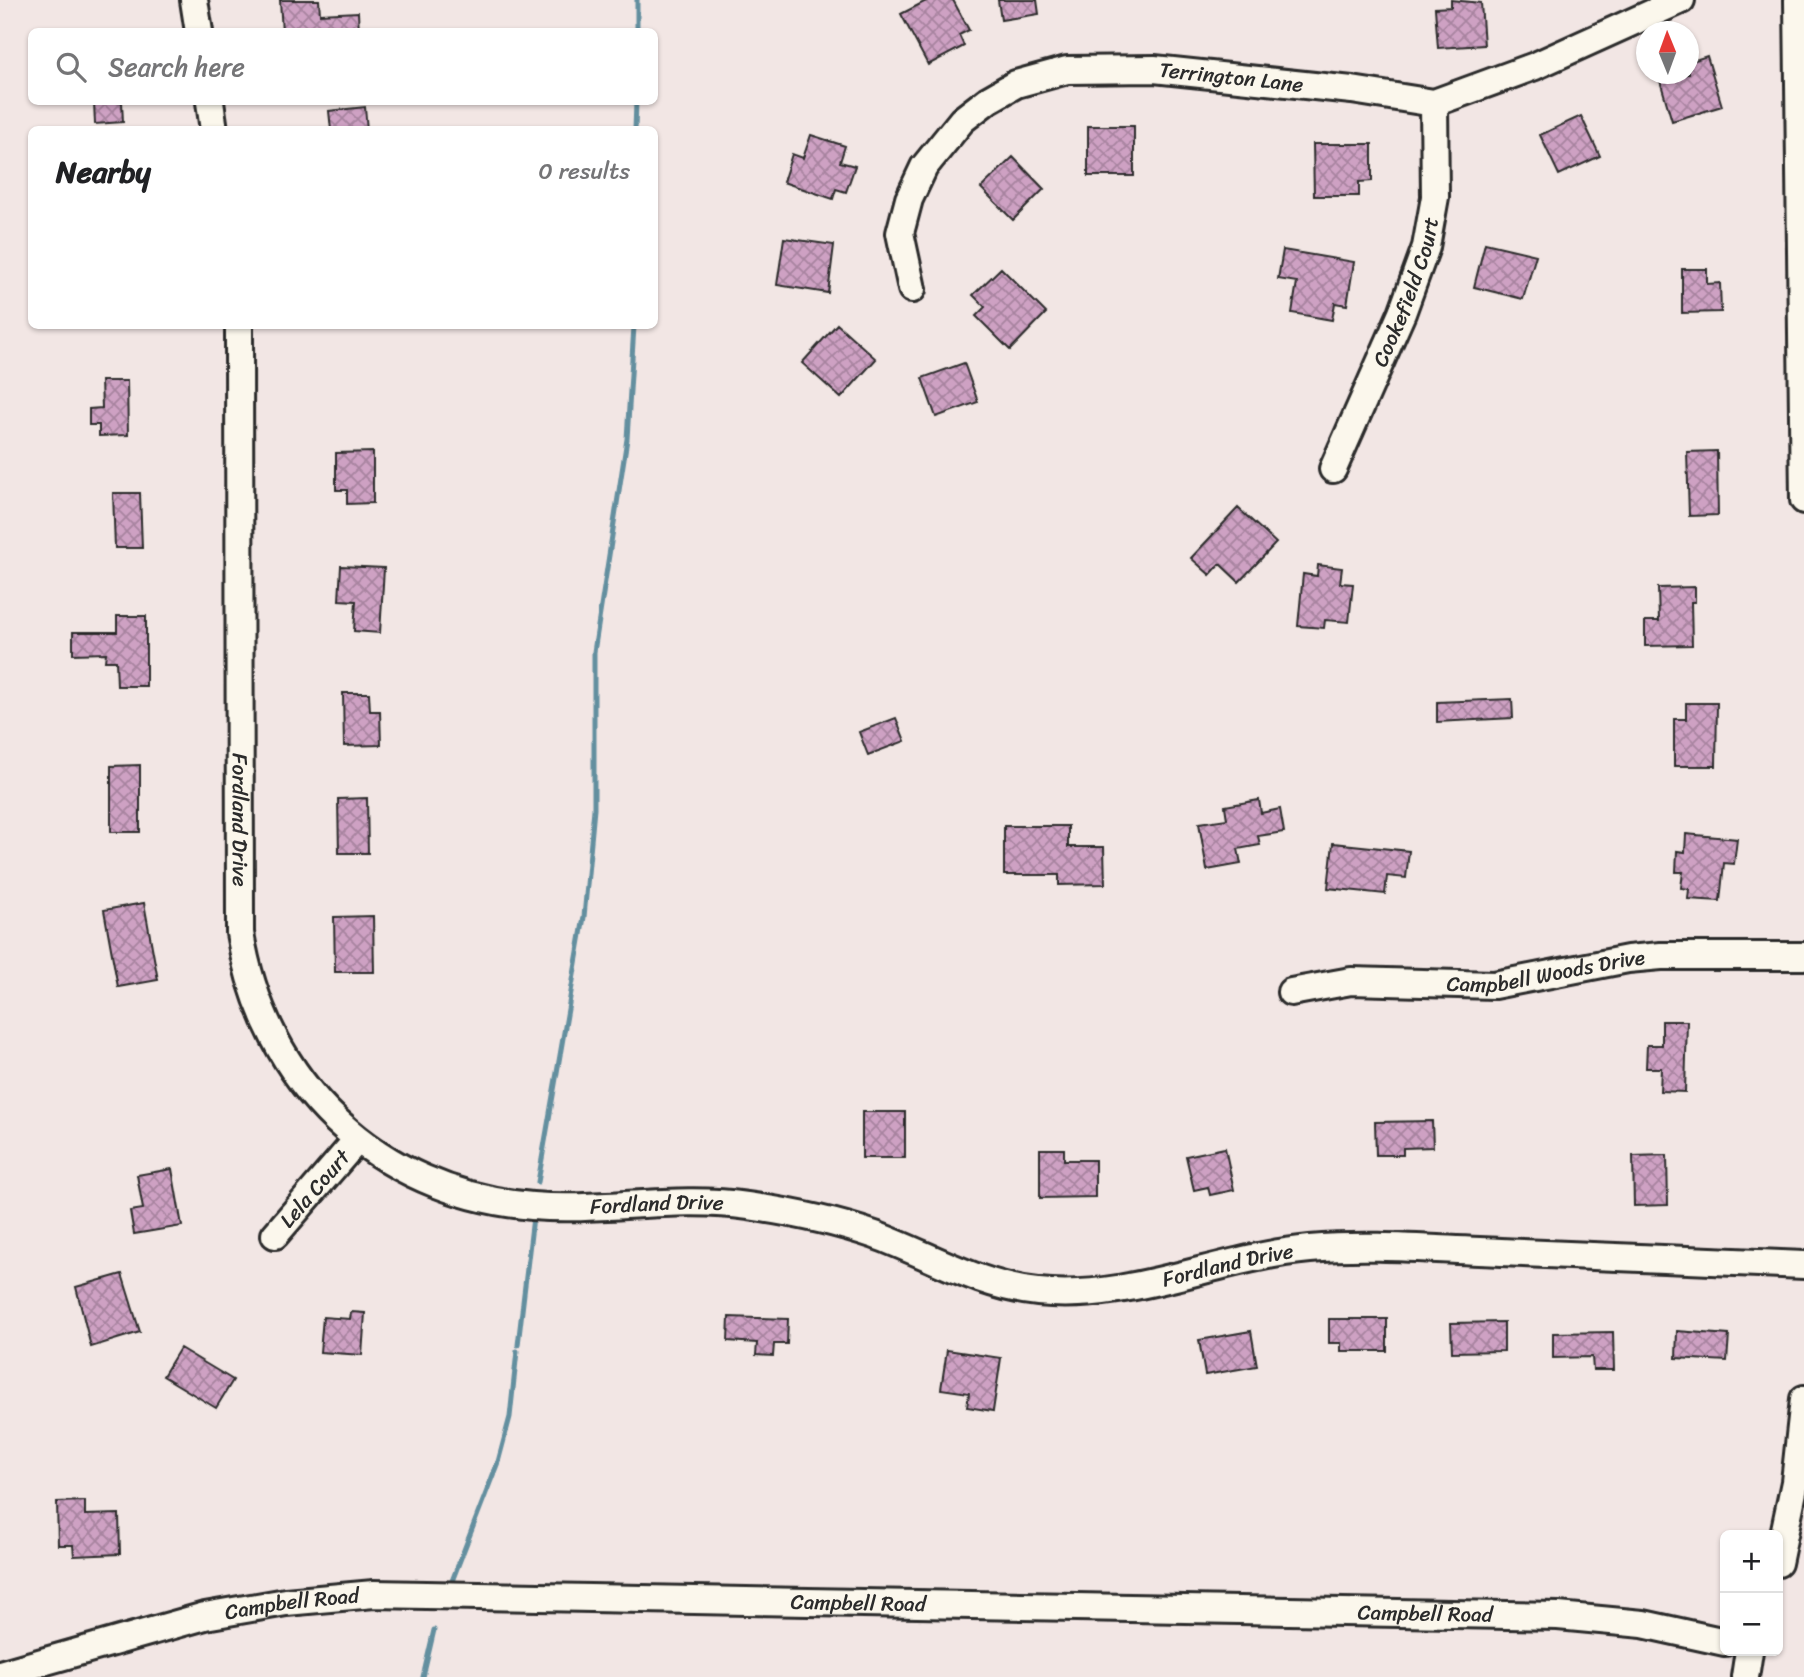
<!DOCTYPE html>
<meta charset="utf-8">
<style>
body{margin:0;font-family:Sriracha,sans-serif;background:#f6f6f6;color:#202124}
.controls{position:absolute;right:21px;bottom:21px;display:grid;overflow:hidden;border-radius:10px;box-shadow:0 2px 5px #0004}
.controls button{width:63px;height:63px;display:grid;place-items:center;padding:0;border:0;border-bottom:2px solid #e0e0e0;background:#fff;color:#202124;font:35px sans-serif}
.compass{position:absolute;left:1636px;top:21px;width:63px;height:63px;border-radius:50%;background:#fff;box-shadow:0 2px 5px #0004;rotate:359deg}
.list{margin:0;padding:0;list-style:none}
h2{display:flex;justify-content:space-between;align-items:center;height:91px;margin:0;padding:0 28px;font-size:30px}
h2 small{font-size:23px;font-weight:400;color:#757577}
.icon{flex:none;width:38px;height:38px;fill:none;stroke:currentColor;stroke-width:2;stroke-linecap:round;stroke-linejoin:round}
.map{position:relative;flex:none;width:1804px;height:1677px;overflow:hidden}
.search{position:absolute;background:#fff;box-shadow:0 2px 5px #0004;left:28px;top:28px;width:630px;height:77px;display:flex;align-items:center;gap:18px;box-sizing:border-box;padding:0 24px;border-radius:10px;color:#757577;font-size:26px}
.panel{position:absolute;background:#fff;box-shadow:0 2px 5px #0004;left:28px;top:126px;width:630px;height:203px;border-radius:10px}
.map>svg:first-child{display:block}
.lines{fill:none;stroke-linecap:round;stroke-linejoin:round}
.stream{stroke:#648f9f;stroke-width:5}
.building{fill:url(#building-cross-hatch);stroke:#2b2b2b;stroke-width:2}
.minor-casing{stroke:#2b2b2b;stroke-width:32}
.minor{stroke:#fbf7ec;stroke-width:26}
.labels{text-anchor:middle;stroke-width:5;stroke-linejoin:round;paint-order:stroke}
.street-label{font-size:21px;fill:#2b2b2b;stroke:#fbf7ec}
</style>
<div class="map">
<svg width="1804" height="1677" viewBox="0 0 1804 1677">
<defs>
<pattern id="building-cross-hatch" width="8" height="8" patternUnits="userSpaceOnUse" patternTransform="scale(1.75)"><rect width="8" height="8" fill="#cea1c3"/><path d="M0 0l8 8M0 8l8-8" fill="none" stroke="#a7839f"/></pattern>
</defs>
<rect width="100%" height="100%" fill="#f2e6e4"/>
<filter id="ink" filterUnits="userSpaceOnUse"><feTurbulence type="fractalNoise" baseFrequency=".0143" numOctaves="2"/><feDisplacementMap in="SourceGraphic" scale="14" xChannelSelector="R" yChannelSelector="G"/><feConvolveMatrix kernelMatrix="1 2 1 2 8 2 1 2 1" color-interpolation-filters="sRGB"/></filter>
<g filter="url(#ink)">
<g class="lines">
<path class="stream" d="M637 0V32
M635 130 636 102
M538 1182 584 917 594 809V652L627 439 634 326
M518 1345 533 1217
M452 1581 498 1462 510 1417 517 1351
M423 1677 434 1630"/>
</g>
<path class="building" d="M280 0H319L320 14 358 12 359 32H282Z
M928 0H953L969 30 959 35 964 46 928 65 901 14Z
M998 0H1037L1039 14 1001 20Z
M1451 0 1481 3 1484 45 1438 48 1435 8 1451 7Z
M1707 56 1722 106 1672 121 1658 74H1689V62Z
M94 102H122L123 122 95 124Z
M365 107 367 130H331L329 111Z
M1581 116 1600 156 1559 175 1540 135Z
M1088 126H1134V176H1088Z
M811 135 845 146 840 162 855 166 846 192 836 189 833 199 783 182 792 154 803 158Z
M1313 144H1372V181L1359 182V196H1314Z
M1013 157 1044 189 1013 220 981 188Z
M784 238 834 245 828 293 777 285Z
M1485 243 1536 255 1523 299 1474 287Z
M1283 250 1354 262 1347 305 1335 303 1332 320 1292 313 1297 282 1278 279Z
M1001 268 1046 313 1010 350 976 316 985 307 973 295Z
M1682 269H1707V284L1720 283 1721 312 1682 313Z
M837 324 876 359 841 398 802 363Z
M964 363 978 402 936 417 922 378Z
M101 381H127L128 435 99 436V425H89V409L102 408Z
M1717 451 1718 515 1689 516 1687 452Z
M373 452V503L347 504V490H336V453Z
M113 493H140L142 548H115Z
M1238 508 1276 543 1239 582 1220 564 1210 575 1191 558Z
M1318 565 1342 568 1340 583 1353 584 1349 622 1325 620 1324 628 1298 626 1303 574 1317 576Z
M341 566 384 568 380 633 354 631 356 601 339 600Z
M1695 587V602H1691L1692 645 1645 646V621H1659L1658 588Z
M117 616H146V686H117L116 661H105L106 653 73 654V632H117Z
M343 693H369L370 711H380L381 745 344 746Z
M1512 699 1513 718 1437 722V702Z
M1686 703H1717L1716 766H1674V719H1686Z
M896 718 905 741 868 755 859 732Z
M140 765V832H111V766Z
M367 798 368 853H339L338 799Z
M1259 800 1261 813 1280 809 1284 832 1258 836 1260 845 1238 849 1241 864 1207 870 1199 823 1227 819 1225 806Z
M1004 826H1068V847H1104L1105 884 1059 885V875H1004Z
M1686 834 1737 839 1734 864 1724 863 1720 901 1688 899 1689 889 1681 888 1683 872H1676L1677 851 1685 852Z
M1333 843 1409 851 1406 878 1387 876 1385 894 1328 888Z
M144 903 158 980 118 987 104 910Z
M373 916 374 972H335L334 917Z
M1662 1021H1687L1685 1092 1660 1091 1661 1068H1646L1647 1045H1662Z
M862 1112H905V1158H862Z
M1432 1121 1433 1147 1403 1148V1155H1376L1375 1122Z
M1225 1148 1234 1190 1210 1195 1208 1187 1194 1190 1186 1156Z
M1040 1149H1064V1160H1095V1197L1040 1198Z
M1667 1155 1668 1205 1634 1206 1633 1156Z
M172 1169 182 1226 134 1234 130 1211 143 1209 137 1175Z
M122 1274 140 1332 91 1347 76 1287Z
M351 1312 365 1313 362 1355 320 1352 323 1317 350 1319Z
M729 1317 788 1319 787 1344H774L773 1356 756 1355 757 1343 728 1341Z
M1329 1319H1387V1351H1341V1343H1329Z
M1504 1322V1351L1452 1352 1451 1323Z
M1251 1331 1257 1366 1205 1375 1199 1340Z
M1677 1331 1729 1335 1727 1361 1676 1358Z
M1613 1332 1614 1370H1593L1592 1357 1553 1358V1333Z
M180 1348 233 1380 216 1408 163 1376Z
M947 1350 1001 1358 993 1411 967 1407 969 1393 941 1389Z
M85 1501V1515L119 1514 120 1554 74 1556 73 1545H58L57 1502Z"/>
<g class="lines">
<defs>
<g id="minor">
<path d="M194 0 199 32"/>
<path d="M1798 0 1804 500"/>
<path d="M210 102 214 130"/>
<path id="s1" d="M912 289 900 233 909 199 924 167 962 120 988 100 1016 84 1067 70 1154 69 1352 90 1434 103 1535 66 1681 0"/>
<path id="s2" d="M239 326 240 933C264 1083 377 1193 532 1206 603 1212 677 1195 748 1206 790 1212 835 1221 875 1235 930 1255 978 1286 1038 1292 1130 1302 1219 1257 1310 1249 1373 1243 1438 1250 1501 1252 1602 1257 1703 1261 1804 1265"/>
<path id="s3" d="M1333 469 1402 313 1426 247 1435 197 1434 103"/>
<path id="s4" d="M1291 992 1351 981 1494 985 1628 959 1661 956H1804"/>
<path id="s5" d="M275 1235 356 1141"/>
<path d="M1778 1563 1795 1482 1804 1399"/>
<path id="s6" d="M0 1674 205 1616 286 1602 374 1594 1558 1616 1643 1624 1725 1642"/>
<path d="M1745 1677 1749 1651"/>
</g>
</defs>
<use href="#minor" class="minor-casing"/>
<use href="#minor" class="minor"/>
</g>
</g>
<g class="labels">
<g class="street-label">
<text dy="7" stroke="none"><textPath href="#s1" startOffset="471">Terrington Lane</textPath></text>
<text dy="7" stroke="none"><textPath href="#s3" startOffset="192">Cookefield Court</textPath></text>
<text dy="7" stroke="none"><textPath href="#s2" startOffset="494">Fordland Drive</textPath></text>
<text dy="7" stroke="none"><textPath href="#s4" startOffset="257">Campbell Woods Drive</textPath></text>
<text dy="7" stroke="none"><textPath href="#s5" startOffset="61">Lela Court</textPath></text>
<text dy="7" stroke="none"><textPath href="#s2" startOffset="1164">Fordland Drive</textPath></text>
<text dy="7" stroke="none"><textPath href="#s2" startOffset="1752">Fordland Drive</textPath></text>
<text dy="7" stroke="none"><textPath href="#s6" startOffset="868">Campbell Road</textPath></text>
<text dy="7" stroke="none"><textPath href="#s6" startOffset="301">Campbell Road</textPath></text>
<text dy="7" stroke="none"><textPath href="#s6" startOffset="1435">Campbell Road</textPath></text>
</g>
</g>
</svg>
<div class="controls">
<button>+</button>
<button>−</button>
</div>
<svg class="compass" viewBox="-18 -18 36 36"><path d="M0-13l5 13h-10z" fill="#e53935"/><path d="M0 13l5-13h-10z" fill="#757577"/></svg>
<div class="search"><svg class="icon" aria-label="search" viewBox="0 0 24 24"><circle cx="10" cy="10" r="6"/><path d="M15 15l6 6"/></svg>Search here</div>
<section class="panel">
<h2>Nearby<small>0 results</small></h2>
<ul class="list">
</ul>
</section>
</div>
